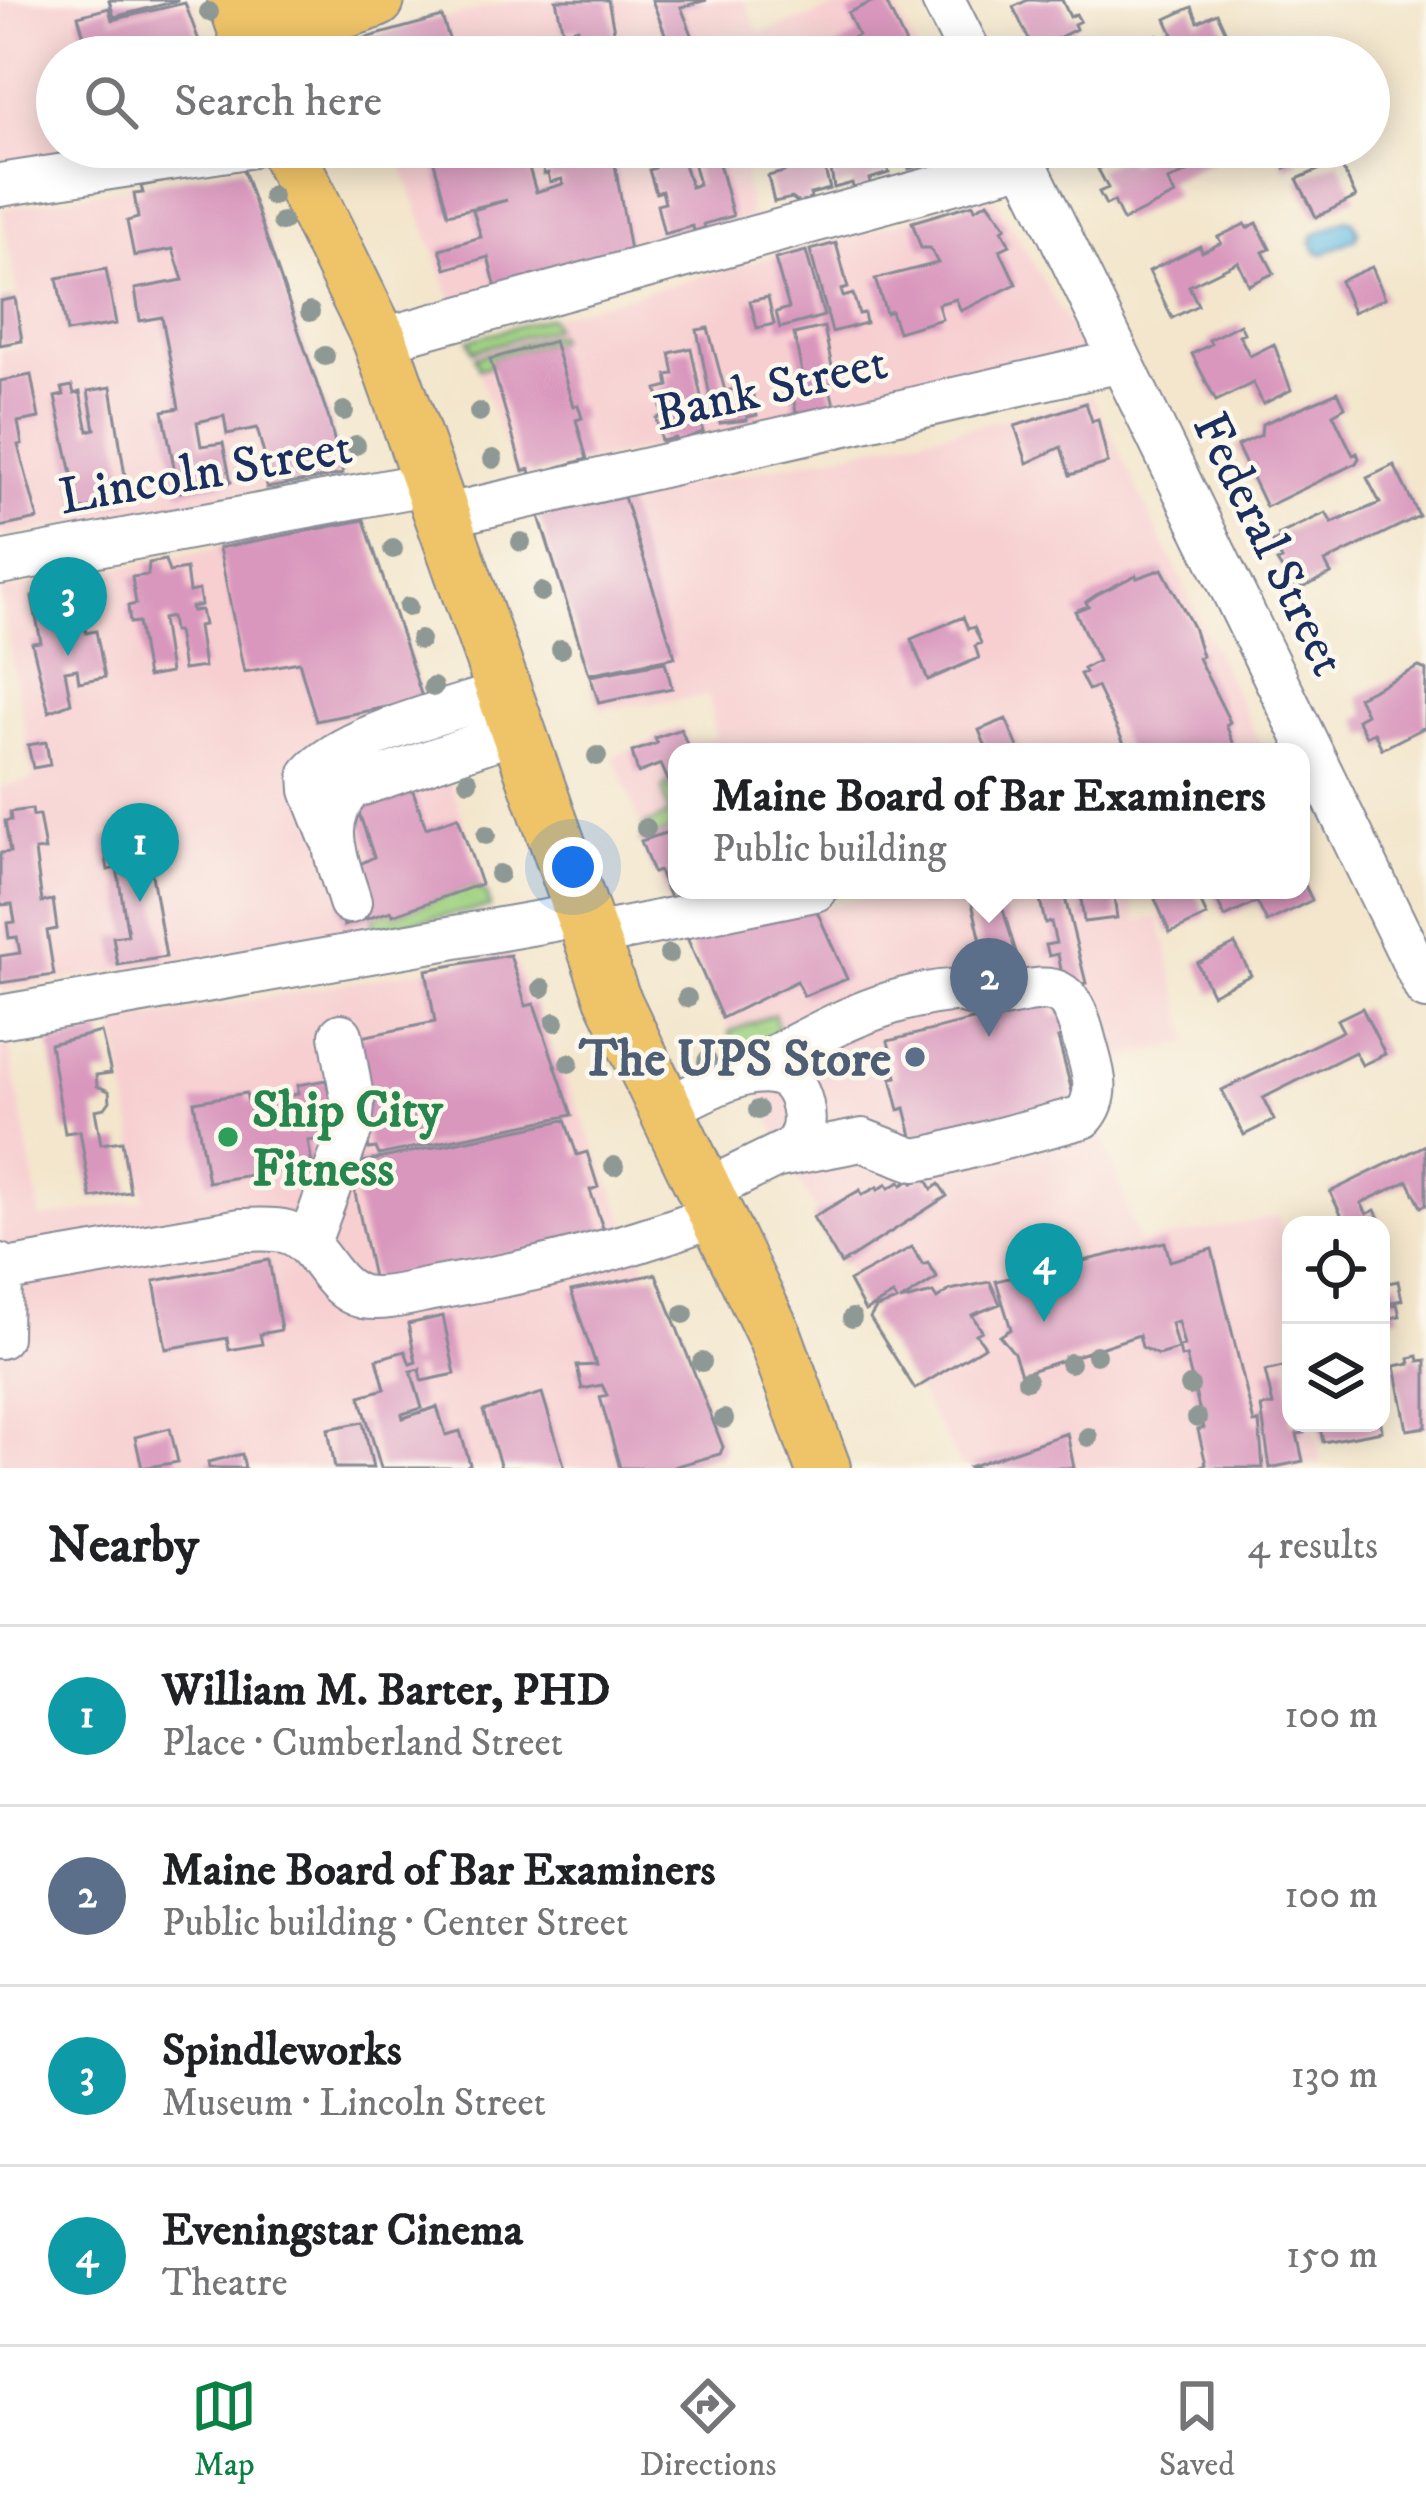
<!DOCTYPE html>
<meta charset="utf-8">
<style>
body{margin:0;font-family:"IM FELL DW Pica",serif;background:#f6f6f6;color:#202124}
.controls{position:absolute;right:36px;bottom:36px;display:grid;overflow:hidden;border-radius:24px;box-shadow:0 6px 30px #0003}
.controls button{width:108px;height:108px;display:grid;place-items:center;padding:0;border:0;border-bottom:3px solid #e0e0e0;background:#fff;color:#202124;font:60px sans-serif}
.you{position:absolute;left:573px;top:867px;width:42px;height:42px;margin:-30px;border:9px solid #fff;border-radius:50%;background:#1a73e8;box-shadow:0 0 0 18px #1a73e833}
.badge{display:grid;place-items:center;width:78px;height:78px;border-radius:50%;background:#0b8043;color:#fff;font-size:39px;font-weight:700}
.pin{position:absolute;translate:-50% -99px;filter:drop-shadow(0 3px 6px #0008)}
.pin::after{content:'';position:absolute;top:63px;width:42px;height:36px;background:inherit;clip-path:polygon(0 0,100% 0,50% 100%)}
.popup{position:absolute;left:668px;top:743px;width:642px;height:156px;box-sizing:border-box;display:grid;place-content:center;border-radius:24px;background:#fff;filter:drop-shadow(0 3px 9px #0005);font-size:39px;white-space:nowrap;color:#757577}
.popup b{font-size:45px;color:#202124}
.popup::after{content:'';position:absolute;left:50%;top:100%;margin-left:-24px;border:24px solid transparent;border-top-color:#fff}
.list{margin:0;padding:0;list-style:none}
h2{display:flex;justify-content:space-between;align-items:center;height:156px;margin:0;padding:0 48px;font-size:51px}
h2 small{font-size:39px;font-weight:400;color:#757577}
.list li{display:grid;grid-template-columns:78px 1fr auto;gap:36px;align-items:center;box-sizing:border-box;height:180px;padding:0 48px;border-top:3px solid #e0e0e0}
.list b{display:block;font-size:45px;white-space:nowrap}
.list p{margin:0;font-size:39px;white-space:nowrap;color:#757577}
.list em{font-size:39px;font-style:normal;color:#757577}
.icon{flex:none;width:66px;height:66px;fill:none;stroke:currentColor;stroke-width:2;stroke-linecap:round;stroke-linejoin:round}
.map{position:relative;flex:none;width:1426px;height:1468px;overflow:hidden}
.search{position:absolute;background:#fff;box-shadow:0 6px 30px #0003;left:36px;right:36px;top:36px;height:132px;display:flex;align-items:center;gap:30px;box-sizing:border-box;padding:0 42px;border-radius:66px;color:#757577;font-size:45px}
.sheet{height:876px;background:#fff}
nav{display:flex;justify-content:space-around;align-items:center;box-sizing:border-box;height:168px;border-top:3px solid #e0e0e0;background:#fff;font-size:33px;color:#757577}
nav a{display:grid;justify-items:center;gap:6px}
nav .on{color:#0b8043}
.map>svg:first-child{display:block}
.built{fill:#f7cfd1}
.green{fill:#9fd180;stroke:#5d806f;stroke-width:3}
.water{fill:#68bee5;stroke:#4276a2;stroke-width:3}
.building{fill:#d997bd}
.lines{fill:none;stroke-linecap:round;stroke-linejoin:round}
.minor-casing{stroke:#878a95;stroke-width:46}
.major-casing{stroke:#878a95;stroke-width:58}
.minor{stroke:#fff;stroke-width:42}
.major{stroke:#efc469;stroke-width:54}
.tree{fill:#8e9894}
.service-dot{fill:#5c6f8a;stroke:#fbf7ec;stroke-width:4.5}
.leisure-dot{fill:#2e9e5b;stroke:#fbf7ec;stroke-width:4.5}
.labels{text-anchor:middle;stroke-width:9;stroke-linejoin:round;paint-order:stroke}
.street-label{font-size:51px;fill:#1b2f5e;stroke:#fbf7ec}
.service-label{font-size:51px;font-weight:bold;fill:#4e5e75;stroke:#fbf7ec;text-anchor:end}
.leisure-label{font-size:51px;font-weight:bold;fill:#27864d;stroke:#fbf7ec;text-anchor:start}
</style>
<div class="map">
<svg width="1426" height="1468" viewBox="0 0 1426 1468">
<rect width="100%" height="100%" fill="#fbf7ec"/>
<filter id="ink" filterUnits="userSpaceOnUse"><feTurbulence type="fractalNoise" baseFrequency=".00833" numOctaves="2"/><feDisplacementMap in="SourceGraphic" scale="24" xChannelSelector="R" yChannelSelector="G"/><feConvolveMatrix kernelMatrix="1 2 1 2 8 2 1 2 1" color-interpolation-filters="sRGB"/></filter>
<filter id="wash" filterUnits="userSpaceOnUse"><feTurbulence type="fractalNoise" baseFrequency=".004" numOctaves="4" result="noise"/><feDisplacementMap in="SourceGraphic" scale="48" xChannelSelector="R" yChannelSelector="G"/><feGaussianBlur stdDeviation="2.7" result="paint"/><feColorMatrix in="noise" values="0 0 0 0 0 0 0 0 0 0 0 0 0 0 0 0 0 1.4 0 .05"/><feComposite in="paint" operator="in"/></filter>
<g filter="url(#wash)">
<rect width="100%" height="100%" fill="#f3e6cc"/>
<path class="built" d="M0 0H193L211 57H57V147H131L0 166Z
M516 0H745L759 34 859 0H892L920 57H361L355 42Z
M395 147H741L751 217 452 301Z
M244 167 345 474 0 537V351L25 346 3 209Z
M994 197 1086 354 516 477 467 340Z
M1092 395 1264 752H677V890L671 905 614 756 683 728 688 741 716 739 709 696 600 710 538 516 984 424Z
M365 519 492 909 0 991V787L33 779 0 592Z
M909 890H1131L1137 921 1159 917 1190 1042 1110 1061 1101 1129 1139 1243 1279 1216 1291 1286V1423H1314L1321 1462 1291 1468H962L791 1168 686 932Z
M512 954 725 1452 671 1468H0V1041L8 1039 41 1219 144 1200 115 1024Z"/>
<path class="green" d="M550 317 554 328 473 351 469 340Z
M556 334 558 340 491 359 493 365 479 369 475 357Z
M667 783 677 801V829L641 841 644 825 669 815 663 790Z
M473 886 486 893 490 907 376 929 372 917 391 911 394 915Z
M774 1014 783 1043 742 1062 729 1032Z"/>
<path class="water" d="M1346 219 1353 221 1358 231 1356 238 1324 254 1317 252 1312 242 1314 235Z"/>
<g id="blocks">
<path class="building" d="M109 0H177V1L114 17Z
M556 0H608L619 57H564L560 36 579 32 578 28 563 32Z
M652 0H707L681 7 701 57H674Z
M876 0H885L912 57H876L873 51 861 57H834L831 50 858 35 848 13Z
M1028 0H1062L1070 17 1076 14 1080 21 1074 24 1076 29 1034 50 1013 7Z
M185 3 205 57H90L78 16 109 8 112 20Z
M1192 7 1198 22 1217 13 1227 35 1190 57H1105L1122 49 1126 56 1157 35 1160 40 1173 34 1166 19Z
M442 17 452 48 441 51 443 57H363L358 40Z
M447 147H523L536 192 563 184 562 179 550 182 548 173 544 174 539 147H612L630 251 496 288 488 257 446 269 440 249 481 237 473 210 507 200 448 214 431 151Z
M679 147 691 187 699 184 693 162 712 157 713 161 718 160 733 216 704 224 705 228 694 231 693 226 664 234 657 205 665 203 662 191 656 193 649 170 655 168 650 153Z
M772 147H819L830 189 810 194 811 198 800 204 792 198 774 202 768 176 784 172 780 156 775 158Z
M827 147H882L889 173 869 179 871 186 854 191 852 183 834 188Z
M903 147H960L962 154 909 169Z
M1165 147H1219L1223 155 1168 181 1175 195 1123 221 1114 201 1106 205 1099 192 1108 188 1098 169 1125 156 1129 164Z
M1293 151 1299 162 1285 168 1280 157Z
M1339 161 1356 197 1316 217 1297 179Z
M242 167 328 416 343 474 267 488 261 459 265 458 257 428 227 434 224 416 197 422 201 446 223 443 231 482 179 492 163 411 179 408 162 317 140 321 135 289 183 280 173 249 134 256 127 221 138 218 134 194 143 193 141 186Z
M988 202 1006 227 1002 230 1010 245 1000 250 1016 284 961 311 956 299 938 304 942 319 898 332 891 311 886 313 875 279 938 263 930 248H921L912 222 973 204 975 209Z
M1257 223 1270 249 1263 252 1274 273 1249 285 1238 262 1189 286 1198 305 1172 318 1149 271 1200 246 1202 252 1221 243 1218 237 1245 224 1247 228Z
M836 243 848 288 841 290 843 297 853 294 859 314 864 313 866 323 832 332 810 250Z
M806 251 824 316 780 328 776 312 789 308 775 259Z
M1372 267 1385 298 1353 312 1340 281Z
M106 269 116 324 67 332 57 278Z
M768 297 774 324 757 328 750 301Z
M15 298 22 341 0 345V301Z
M1240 324 1244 333 1239 335 1250 356 1274 344 1291 390 1263 404 1253 383 1216 401 1192 354 1211 344 1209 340Z
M824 327 835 382 829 384 834 405 796 413 792 390 805 387 794 334Z
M708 328 725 391 751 386 757 415 747 417V420L720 423 716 406 712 407 697 330Z
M554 341 573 406 578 405 582 418 576 420 587 459 531 475 530 469 523 471 490 359Z
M691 348 704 411 698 412 703 432 676 442 675 438 661 441 656 418 663 416 657 389 669 386 667 375 674 374 670 353Z
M31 375 39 418 18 422 22 444 18 445 38 519 0 527V381Z
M72 386 74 394 80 392 88 431 95 429 88 391 111 387 129 501 80 510 55 397 64 395 62 388Z
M1338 392 1345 407 1333 414 1353 455 1357 453 1359 458 1356 463 1266 507 1237 446 1261 435 1262 424Z
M1086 403 1092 421 1098 419 1108 463 1070 475 1061 447 1027 463 1015 426Z
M1394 465 1419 516 1325 562 1331 574 1302 588 1299 583 1293 586 1277 562 1282 560 1273 542 1280 538 1278 535 1326 513 1332 523 1380 503 1367 478Z
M624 497 675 657 589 674 539 516Z
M364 520 423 700 316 721 299 662 244 672 219 548Z
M165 560 169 572 186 569 189 592 199 590 201 605 191 607 192 611 201 610 204 625 198 626 204 667 183 670 177 631H173L171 617 162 619 170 673 147 677 138 622 130 623 128 606 136 604 132 577 148 575 149 563Z
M1162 569 1193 627 1202 656 1198 658 1230 722 1226 725 1237 752H1128L1097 687 1088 690 1080 674 1085 672 1083 669 1098 661 1075 611 1088 606 1086 602 1096 595 1136 575 1137 578Z
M77 588 86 633 96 631 105 677 79 682 77 669 65 671 71 703 49 712 32 643 41 642 32 597Z
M963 617 968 629 974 627 981 643 975 646 979 658 928 680 911 639Z
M665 662 672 688 599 703 590 676Z
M1419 667 1426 670 1425 727 1382 749 1374 732 1366 736 1357 719 1366 714 1358 697Z
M1006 719 1020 752H988L979 730Z
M681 729 688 747 677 752 676 799 661 764 638 773 632 752 657 743 655 738Z
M46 742 50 765 33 768 28 745Z
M412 788 426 828 458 817 481 884 393 915 391 911 344 926 338 906 356 866 374 857 357 807Z
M32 809 33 816 39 815 45 850 35 851 42 902 53 900 57 929 47 931 54 975 0 983V956L20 953 17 937 9 938 7 923 15 922 12 904 2 905 0 901V853L10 852 5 821 11 820 10 812Z
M127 825 129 836 151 832 157 868 151 869 166 957 118 965 113 937 128 935 117 868 108 870 103 838 112 836 111 827Z
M677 829V890H736L673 905 659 871 653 873 641 841Z
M1301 877 1312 900 1267 922 1257 902 1225 917 1212 890H1301Z
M969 890H997L1021 969 1014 971 1015 976 995 981 994 974 989 975Z
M1038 890H1063L1086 983 1076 985 1074 978 1063 980 1058 954 1049 956 1046 945 1056 943 1051 922 1045 923Z
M1080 890H1113L1117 918 1084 922Z
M1175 890H1195L1207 916 1170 933 1155 899Z
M815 907 847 979 804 996 797 981 722 1018 685 933Z
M1235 944 1251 975 1212 994 1197 963Z
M510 955 526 1006 534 1004 572 1115 379 1155 376 1148 369 1149 349 1047 356 1038 435 1022 426 970Z
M1049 1001 1053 1017 1066 1014 1071 1034 1058 1038 1075 1103 914 1144 905 1108 899 1110 891 1078 897 1077 888 1041Z
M1362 1008 1385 1054 1362 1065 1355 1052 1263 1098 1274 1120 1244 1135 1222 1090 1343 1031 1337 1020Z
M101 1032 111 1073 96 1075 97 1086 109 1091 110 1101 105 1108 95 1110 101 1144 122 1141 130 1192 91 1198 80 1131 65 1133 50 1044Z
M326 1080 338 1136 308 1141 312 1165 208 1182 194 1102 246 1093 248 1102 298 1094V1085Z
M565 1120 577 1155 587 1152 598 1187 590 1190 605 1234 374 1282 349 1165Z
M1426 1145V1205L1421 1207 1408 1181 1361 1203 1367 1214 1375 1210 1389 1239 1381 1243V1225H1346L1330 1192Z
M925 1176 932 1189 939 1184 947 1196 841 1264 813 1217 860 1190 862 1195 877 1187 878 1190 887 1184 889 1188 900 1182 902 1185 911 1180 913 1183Z
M1165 1242 1170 1261 1212 1249 1254 1423 1259 1422 1263 1468H1196L1206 1464 1198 1430 1204 1428 1186 1356 1181 1357 1179 1347 1184 1346 1178 1321 1171 1323 1178 1349 1158 1355 1142 1347 1139 1335 1021 1374 1014 1353 1000 1336 1011 1329 996 1281Z
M912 1247 923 1265 928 1263 937 1278 900 1301 933 1293 937 1299 950 1290 990 1282 1000 1304 972 1315 982 1331 976 1334 985 1346 915 1389 870 1318 876 1308 897 1301 893 1295 865 1311 849 1281Z
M269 1260 281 1330 260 1334 262 1344 229 1350 227 1338 166 1349 154 1281Z
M656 1274 723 1447 720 1454 669 1468H620L600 1397 607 1395 602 1385 582 1389 577 1366 596 1365 571 1291Z
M1398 1281 1402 1300 1387 1303 1383 1284Z
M1397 1304 1400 1316 1387 1319 1384 1307Z
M443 1316 455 1374 422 1381 420 1369 411 1371 422 1408 402 1414 403 1418 437 1407 446 1435 460 1431 470 1464 465 1468H381L360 1396 385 1389 377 1359 405 1351 410 1364 416 1362 408 1324Z
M1418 1356 1419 1361 1426 1360V1427L1407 1430 1395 1366 1410 1363 1409 1358Z
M1287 1366 1291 1423H1302L1304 1433 1297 1434 1303 1461 1270 1468 1261 1407 1273 1405 1265 1371Z
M542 1393 565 1468H501L483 1411Z
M363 1422 373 1468H335L328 1429Z
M1319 1423H1381L1382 1431 1323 1442Z
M170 1428 178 1462 142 1468 135 1437Z
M1067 1433 1074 1468H970L969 1467Z
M242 1454 245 1468H209L208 1462Z"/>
</g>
</g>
<g filter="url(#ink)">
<use href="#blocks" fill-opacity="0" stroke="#878a95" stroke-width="3"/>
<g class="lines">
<defs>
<path id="minor" d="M943 0 972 57
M1017 147 1426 988
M0 185 247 147
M380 340 1025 163
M443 516 1121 361
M0 563 431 483
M330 836 312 790 311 774C348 734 451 711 504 692
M350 902C338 862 318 822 351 788L517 731
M589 936 815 890
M0 1017 581 915
M742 1074C806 1040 874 998 949 991 963 989 977 999 994 997 1045 990 1067 972 1084 1039 1091 1067 1104 1093 1083 1117L932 1157 914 1160 862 1140 779 1156
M664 1110C701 1093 786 1037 802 1105 806 1122 804 1136 791 1149L703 1192
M308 1245 351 1128 353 1103 341 1035
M0 1265 1 1271 241 1230C255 1230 273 1228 287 1232 321 1242 327 1288 363 1297 386 1301 414 1292 437 1288 533 1272 624 1250 715 1215
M0 1337 1 1271"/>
<path id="major" d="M235 0 255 57
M253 0C298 29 330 16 377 0
M285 147 380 340 612 997 775 1337 823 1468"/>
</defs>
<use href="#minor" class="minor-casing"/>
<use href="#major" class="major-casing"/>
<use href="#minor" class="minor"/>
<use href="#major" class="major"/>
</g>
<g class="tree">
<circle cx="209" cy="12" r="10"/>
<circle cx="272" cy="196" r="10"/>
<circle cx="282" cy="222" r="10"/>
<circle cx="310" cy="312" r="10"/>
<circle cx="325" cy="356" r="10"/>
<circle cx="344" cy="411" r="10"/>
<circle cx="479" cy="412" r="10"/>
<circle cx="356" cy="445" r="10"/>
<circle cx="493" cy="459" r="10"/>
<circle cx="521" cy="542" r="10"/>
<circle cx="393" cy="549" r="10"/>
<circle cx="541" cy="592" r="10"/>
<circle cx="408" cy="607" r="10"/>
<circle cx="420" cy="640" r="10"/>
<circle cx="561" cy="649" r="10"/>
<circle cx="433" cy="687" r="10"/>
<circle cx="597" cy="756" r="10"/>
<circle cx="468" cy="781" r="10"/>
<circle cx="646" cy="828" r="10"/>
<circle cx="486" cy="835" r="10"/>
<circle cx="499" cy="874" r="10"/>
<circle cx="669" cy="954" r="10"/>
<circle cx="542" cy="988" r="10"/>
<circle cx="687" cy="998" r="10"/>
<circle cx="555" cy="1022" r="10"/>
<circle cx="707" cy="1061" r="10"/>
<circle cx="569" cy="1063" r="10"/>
<circle cx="758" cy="1110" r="10"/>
<circle cx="614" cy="1166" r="10"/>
<circle cx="684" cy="1314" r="10"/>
<circle cx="852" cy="1318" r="10"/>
<circle cx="1096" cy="1355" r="10"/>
<circle cx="702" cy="1362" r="10"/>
<circle cx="1070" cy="1363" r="10"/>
<circle cx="1027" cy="1380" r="10"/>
<circle cx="1190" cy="1386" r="10"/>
<circle cx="1197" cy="1418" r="10"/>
<circle cx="724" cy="1419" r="10"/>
<circle cx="1088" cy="1437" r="10"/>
</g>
</g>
<circle class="service-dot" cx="915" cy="1057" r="12"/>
<circle class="leisure-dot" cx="228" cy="1137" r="12"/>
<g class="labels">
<g class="street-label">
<text transform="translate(770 386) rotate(-13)" y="18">Bank Street</text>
<text transform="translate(205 470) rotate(-10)" y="18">Lincoln Street</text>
<text transform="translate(1271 543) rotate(64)" y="18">Federal Street</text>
</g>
<g class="service-label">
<text x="891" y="1075">The UPS Store</text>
</g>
<g class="leisure-label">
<text x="252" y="1126">Ship City<tspan x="252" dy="59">Fitness</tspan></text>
</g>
</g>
</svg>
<div class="controls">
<button><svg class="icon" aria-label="locate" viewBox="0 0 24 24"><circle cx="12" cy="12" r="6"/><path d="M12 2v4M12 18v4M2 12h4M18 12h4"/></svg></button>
<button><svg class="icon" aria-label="layers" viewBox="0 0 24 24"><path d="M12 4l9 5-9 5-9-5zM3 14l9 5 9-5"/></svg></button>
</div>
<div class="you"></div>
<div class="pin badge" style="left:140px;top:902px;background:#0f9aa8">1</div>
<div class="pin badge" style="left:989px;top:1037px;background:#5c6f8a">2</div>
<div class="popup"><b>Maine Board of Bar Examiners</b>Public building</div>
<div class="pin badge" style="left:68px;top:656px;background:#0f9aa8">3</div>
<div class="pin badge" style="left:1044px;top:1322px;background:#0f9aa8">4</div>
<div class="search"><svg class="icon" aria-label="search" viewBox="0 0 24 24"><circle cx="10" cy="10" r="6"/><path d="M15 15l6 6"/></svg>Search here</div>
</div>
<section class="sheet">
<h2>Nearby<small>4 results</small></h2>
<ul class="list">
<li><span class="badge" style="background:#0f9aa8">1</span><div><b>William M. Barter, PHD</b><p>Place · Cumberland Street</p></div><em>100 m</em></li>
<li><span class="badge" style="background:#5c6f8a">2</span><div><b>Maine Board of Bar Examiners</b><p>Public building · Center Street</p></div><em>100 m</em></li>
<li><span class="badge" style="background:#0f9aa8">3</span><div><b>Spindleworks</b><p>Museum · Lincoln Street</p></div><em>130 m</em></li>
<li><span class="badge" style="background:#0f9aa8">4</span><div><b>Eveningstar Cinema</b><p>Theatre</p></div><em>150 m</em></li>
</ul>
</section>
<nav>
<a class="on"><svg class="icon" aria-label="map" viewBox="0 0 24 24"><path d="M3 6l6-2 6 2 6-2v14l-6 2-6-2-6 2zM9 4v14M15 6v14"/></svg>Map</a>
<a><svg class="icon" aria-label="directions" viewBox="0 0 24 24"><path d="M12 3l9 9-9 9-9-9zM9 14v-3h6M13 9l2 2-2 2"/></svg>Directions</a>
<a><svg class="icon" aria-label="saved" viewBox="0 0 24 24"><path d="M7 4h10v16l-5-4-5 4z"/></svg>Saved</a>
</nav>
